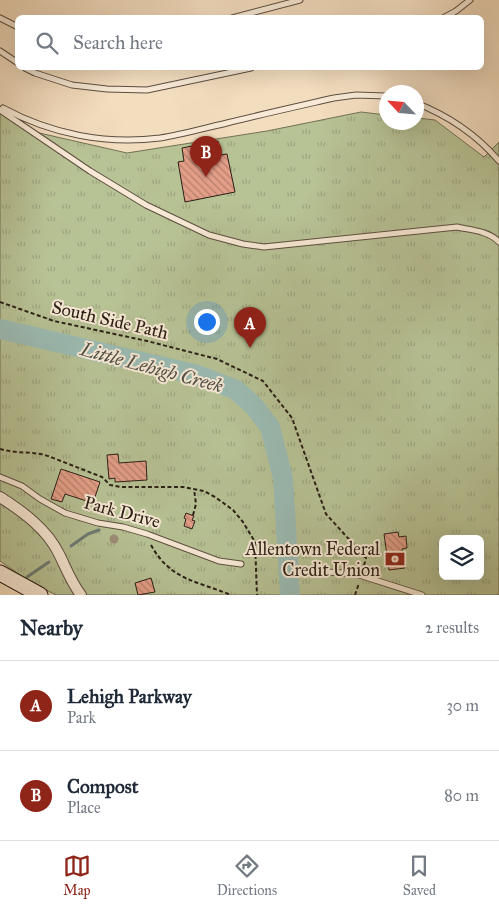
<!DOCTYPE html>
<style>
body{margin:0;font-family:"IM FELL Great Primer",serif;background:#f6f6f7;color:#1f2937}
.controls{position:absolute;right:15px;bottom:15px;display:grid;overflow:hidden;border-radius:8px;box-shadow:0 5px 20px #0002}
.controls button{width:45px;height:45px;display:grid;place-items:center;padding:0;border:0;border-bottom:1px solid #e0e1e3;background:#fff;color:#1f2937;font:25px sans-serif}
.compass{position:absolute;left:379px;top:85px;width:45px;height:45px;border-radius:50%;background:#fff;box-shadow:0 5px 20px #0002;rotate:296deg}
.you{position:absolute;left:206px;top:321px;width:18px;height:18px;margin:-12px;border:4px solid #fff;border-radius:50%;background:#1a73e8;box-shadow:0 0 0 8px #1a73e833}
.badge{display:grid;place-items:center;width:32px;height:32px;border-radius:50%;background:#8f2418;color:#fff;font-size:16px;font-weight:700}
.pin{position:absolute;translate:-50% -41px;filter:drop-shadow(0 1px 2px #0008)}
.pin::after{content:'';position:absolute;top:26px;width:18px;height:15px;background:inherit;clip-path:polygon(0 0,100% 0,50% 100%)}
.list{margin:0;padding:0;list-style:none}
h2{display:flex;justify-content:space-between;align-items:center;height:65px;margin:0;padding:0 20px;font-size:21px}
h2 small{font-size:16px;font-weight:400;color:#747a83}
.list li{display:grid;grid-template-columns:32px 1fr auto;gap:15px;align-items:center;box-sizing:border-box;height:90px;padding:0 20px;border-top:1px solid #e0e1e3}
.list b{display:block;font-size:19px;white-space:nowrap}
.list p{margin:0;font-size:16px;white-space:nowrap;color:#747a83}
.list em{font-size:16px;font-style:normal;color:#747a83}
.icon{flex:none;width:28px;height:28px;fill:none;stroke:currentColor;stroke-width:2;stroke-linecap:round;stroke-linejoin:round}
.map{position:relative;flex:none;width:499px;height:595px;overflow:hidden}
.search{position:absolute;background:#fff;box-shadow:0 5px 20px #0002;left:15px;right:15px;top:15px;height:55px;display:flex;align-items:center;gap:12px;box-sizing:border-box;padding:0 18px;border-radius:8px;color:#747a83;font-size:19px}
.sheet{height:245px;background:#fff}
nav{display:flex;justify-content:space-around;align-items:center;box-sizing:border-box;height:70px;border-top:1px solid #e0e1e3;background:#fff;font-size:14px;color:#747a83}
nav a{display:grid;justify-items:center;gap:2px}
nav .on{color:#8f2418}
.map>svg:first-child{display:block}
.park{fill:url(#park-tufts);stroke:#717156;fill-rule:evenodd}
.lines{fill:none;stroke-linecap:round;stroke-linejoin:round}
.stream{stroke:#6e7d75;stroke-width:3}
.river{stroke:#9bbbb3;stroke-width:20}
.building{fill:url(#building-back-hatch);stroke:#2b2017}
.service-casing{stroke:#5d4f41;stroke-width:7}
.minor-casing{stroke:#5d4f41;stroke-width:12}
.secondary-casing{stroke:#2b2017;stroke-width:17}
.path{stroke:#2b2017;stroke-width:2;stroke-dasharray:4 2.5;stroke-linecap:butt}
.service{stroke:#f7e9d5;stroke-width:5}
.minor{stroke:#f7e9d5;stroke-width:10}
.secondary{stroke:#f7e9d5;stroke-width:15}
.tree{fill:#9c9078}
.labels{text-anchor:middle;stroke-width:4;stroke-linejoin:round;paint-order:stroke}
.street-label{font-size:18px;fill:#2b2017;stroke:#f7e9d5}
.poi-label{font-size:18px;fill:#2b2017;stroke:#f7e9d5;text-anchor:end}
.water-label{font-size:19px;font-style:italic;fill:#4d4e46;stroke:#f7e9d5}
</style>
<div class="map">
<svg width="499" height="595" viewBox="0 0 499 595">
<defs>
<pattern id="park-tufts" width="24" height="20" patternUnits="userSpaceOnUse" patternTransform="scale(1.25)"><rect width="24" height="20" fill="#b7c295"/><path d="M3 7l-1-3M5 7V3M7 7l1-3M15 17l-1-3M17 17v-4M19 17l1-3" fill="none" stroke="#9ea680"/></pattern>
<pattern id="building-back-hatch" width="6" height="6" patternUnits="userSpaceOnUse" patternTransform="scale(1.25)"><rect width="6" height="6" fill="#e39e87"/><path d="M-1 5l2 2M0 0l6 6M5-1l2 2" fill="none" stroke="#b8806d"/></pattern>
</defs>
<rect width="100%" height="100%" fill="#f3ddbf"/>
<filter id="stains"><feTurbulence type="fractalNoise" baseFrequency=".004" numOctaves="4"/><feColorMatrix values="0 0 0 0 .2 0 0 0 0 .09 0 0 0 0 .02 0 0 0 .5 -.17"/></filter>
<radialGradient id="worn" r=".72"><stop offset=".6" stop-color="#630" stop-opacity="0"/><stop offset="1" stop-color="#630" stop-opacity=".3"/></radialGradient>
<path class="park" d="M361 112 386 115V122H416L417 118 435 120 484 157 499 142V595H56L30 582 0 561V113L35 132 127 153 267 131ZM443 539H480V576H443Z"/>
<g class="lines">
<path class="stream" d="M71 546 88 534 99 530
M27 577 49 562"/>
<path class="river" d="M0 329 198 375 236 390 254 406 270 427 283 478 290 595"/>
</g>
<path class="building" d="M218 141 221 155 227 154 235 192 185 202 178 162 184 161 182 148Z
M118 454 119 463 146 461 147 480 115 482V478L109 479 107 455Z
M61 469 100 482 93 503 65 494 62 502 51 499Z
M186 513 194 516 192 520 195 521 192 529 184 526 186 519 184 518Z
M398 532 399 537 406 536 407 548 402 549 405 568 389 570 384 534Z
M151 578 155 592 138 595 135 583Z"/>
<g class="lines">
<defs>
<path id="service" d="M0 18 18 27
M232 18 300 0
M443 18 456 11 470 0
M0 51 18 63
M25 68 35 73 72 85 107 89 147 90 251 68
M416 103C449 116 476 134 499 161
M3 108C51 134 106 145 160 138 183 134 205 128 227 123 263 114 299 106 334 98L356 95 386 96
M0 110 90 171 146 205 209 235 243 244 264 247 457 227C471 230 489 231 499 242
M0 477 22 486 40 499 65 513 98 523 123 527 147 534 219 561 241 564
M328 572 356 574 422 595"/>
<path id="minor" d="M0 497C22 511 47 529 59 554 66 568 71 582 81 595"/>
<path id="secondary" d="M0 573 40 595"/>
</defs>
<use href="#service" class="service-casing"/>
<use href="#minor" class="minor-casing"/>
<use href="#secondary" class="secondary-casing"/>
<path class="path" d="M0 302 54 321 147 341 217 359 263 381 292 418 326 514 366 558 363 569
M0 449C16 454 33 451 48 456L102 477 110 485 121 487H183L204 491 215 497 233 510 243 522 255 542 257 595
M193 515 196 504 194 489
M151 545C170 580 197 581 231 595
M355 595 359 583"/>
<use href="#service" class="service"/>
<use href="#minor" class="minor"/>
<use href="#secondary" class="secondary"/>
</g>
<circle class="tree" cx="114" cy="539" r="4.5"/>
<defs>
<symbol id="bank-bare" viewBox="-9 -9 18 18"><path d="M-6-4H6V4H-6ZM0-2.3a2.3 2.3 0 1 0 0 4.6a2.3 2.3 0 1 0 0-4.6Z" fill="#8f2418" stroke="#f7e9d5" stroke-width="2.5" paint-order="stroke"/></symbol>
</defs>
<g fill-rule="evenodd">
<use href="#bank-bare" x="381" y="545" width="28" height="28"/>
</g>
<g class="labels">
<g class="street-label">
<text transform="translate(110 320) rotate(13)" y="6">South Side Path</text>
<text transform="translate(122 512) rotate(15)" y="6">Park Drive</text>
</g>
<g class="poi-label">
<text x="380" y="555">Allentown Federal<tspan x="380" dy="21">Credit Union</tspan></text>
</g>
<g class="water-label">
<text transform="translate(152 367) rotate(15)" y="7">Little Lehigh Creek</text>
</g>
</g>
<rect width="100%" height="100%" filter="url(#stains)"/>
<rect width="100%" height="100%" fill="url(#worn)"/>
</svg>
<div class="controls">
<button><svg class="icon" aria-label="layers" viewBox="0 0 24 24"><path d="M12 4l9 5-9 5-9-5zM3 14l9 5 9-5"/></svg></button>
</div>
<svg class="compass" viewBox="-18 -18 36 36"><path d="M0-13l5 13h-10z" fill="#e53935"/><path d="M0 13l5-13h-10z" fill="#747a83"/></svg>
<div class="you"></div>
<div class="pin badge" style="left:250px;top:348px">A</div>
<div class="pin badge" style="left:206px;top:177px">B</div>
<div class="search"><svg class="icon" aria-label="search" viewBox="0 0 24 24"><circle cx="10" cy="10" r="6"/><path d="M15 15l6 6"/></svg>Search here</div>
</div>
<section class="sheet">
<h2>Nearby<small>2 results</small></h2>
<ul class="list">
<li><span class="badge">A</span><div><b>Lehigh Parkway</b><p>Park</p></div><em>30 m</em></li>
<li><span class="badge">B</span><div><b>Compost</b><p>Place</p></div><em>80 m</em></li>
</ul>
</section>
<nav>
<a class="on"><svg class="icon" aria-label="map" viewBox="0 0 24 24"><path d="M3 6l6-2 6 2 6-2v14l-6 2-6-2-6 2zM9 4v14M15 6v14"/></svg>Map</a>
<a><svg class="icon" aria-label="directions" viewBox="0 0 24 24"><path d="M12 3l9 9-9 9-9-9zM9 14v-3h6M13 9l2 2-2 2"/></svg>Directions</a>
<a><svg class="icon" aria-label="saved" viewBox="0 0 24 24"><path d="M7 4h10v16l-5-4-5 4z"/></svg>Saved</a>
</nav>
